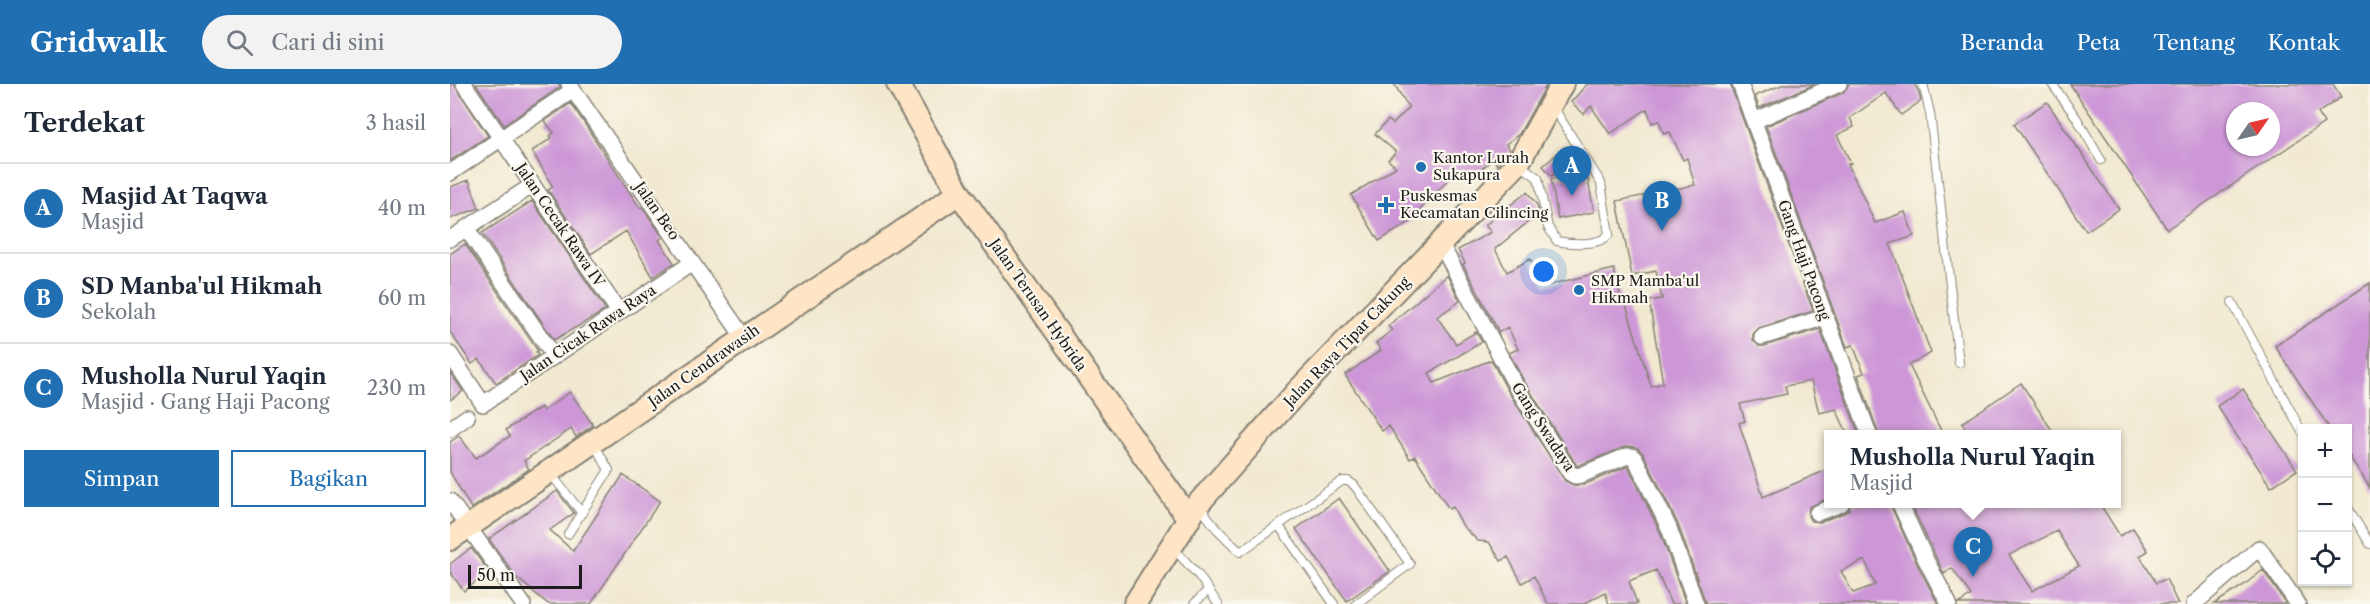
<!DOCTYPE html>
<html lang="id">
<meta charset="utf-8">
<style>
body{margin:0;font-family:"Libre Caslon Text",serif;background:#f2f2f3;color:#1f2937}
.controls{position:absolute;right:18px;bottom:18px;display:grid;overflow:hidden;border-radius:0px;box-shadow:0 2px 4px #0004}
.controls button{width:54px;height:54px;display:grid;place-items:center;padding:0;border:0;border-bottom:2px solid #e0e1e3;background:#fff;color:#1f2937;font:30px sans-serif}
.compass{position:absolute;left:1776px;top:18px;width:54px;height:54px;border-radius:50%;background:#fff;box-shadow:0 2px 4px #0004;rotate:56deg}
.scale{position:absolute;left:18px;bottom:15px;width:114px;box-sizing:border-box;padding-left:6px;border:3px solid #1c1c1c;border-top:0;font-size:16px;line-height:21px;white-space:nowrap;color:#1c1c1c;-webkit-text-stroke:4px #fbf7ec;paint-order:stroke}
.you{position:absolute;left:1094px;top:188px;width:21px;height:21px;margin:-15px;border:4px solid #fff;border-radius:50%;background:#1a73e8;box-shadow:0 0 0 9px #1a73e833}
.badge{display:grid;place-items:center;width:39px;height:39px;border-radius:50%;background:#1f6fb2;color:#fff;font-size:20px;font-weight:700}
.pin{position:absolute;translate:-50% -50px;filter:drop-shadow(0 2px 3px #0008)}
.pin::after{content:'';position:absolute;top:32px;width:21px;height:18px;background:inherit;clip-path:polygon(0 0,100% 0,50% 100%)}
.popup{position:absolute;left:1374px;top:346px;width:297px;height:78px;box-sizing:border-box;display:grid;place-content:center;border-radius:0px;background:#fff;filter:drop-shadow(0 2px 4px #0005);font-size:20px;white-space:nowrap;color:#747a83}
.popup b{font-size:22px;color:#1f2937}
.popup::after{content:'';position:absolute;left:50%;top:100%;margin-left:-12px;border:12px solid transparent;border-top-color:#fff}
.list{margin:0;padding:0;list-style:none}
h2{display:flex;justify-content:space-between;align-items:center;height:78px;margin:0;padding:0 24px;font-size:26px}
h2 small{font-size:20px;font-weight:400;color:#747a83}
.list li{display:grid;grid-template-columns:39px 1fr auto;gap:18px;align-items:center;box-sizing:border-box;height:90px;padding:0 24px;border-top:2px solid #e0e1e3}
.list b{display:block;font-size:22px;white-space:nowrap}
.list p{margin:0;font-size:20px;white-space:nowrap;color:#747a83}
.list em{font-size:20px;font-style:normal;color:#747a83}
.actions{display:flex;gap:12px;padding:18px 24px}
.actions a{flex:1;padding:14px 0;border:2px solid #1f6fb2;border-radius:0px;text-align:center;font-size:21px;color:#1f6fb2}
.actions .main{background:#1f6fb2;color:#fff}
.icon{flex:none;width:33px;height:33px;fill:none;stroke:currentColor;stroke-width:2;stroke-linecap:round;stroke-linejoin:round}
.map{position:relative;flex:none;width:1920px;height:520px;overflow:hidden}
header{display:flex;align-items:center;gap:36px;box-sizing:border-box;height:84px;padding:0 30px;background:#1f6fb2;color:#fff}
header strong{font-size:28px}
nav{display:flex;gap:33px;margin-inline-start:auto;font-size:21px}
.search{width:420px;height:54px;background:#f2f2f3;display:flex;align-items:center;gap:15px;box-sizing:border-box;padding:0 21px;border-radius:33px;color:#747a83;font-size:22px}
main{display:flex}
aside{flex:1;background:#fff}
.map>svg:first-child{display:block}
.building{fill:#cd97d7;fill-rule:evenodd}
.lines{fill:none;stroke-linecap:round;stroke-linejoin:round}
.lane-casing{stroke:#868276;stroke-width:10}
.street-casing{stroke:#868276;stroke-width:18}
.secondary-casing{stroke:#868276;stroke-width:26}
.lane{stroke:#fff;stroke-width:8}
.street{stroke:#fff;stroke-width:15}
.secondary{stroke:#fee5c5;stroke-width:22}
.poi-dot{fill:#1f6fb2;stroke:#fbf7ec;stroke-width:2}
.labels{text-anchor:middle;stroke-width:4.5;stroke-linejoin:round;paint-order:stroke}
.poi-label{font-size:15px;fill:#1c1c1c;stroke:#fbf7ec;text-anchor:start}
.street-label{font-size:15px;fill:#1c1c1c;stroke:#fbf7ec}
</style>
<header>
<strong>Gridwalk</strong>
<div class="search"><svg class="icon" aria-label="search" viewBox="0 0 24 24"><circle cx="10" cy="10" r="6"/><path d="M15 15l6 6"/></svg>Cari di sini</div>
<nav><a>Beranda</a><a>Peta</a><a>Tentang</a><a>Kontak</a></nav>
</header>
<main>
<aside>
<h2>Terdekat<small>3 hasil</small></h2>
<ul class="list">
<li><span class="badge">A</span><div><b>Masjid At Taqwa</b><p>Masjid</p></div><em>40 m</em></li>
<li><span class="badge">B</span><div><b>SD Manba'ul Hikmah</b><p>Sekolah</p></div><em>60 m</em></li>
<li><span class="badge">C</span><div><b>Musholla Nurul Yaqin</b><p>Masjid · Gang Haji Pacong</p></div><em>230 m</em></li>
</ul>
<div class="actions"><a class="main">Simpan</a><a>Bagikan</a></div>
</aside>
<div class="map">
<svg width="1920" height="520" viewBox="0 0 1920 520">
<rect width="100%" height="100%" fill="#fbf7ec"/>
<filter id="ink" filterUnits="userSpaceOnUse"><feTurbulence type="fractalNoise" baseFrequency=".0167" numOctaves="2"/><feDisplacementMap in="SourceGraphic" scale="12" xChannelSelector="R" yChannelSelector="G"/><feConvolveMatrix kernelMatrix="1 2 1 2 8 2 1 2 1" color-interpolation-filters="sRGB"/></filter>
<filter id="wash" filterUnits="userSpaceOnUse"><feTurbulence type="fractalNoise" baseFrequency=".008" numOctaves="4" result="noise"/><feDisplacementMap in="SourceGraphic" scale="24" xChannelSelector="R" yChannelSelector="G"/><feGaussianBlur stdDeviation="1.35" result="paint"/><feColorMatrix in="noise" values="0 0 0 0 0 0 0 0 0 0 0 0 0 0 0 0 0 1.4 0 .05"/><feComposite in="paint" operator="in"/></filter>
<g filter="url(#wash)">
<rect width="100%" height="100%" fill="#f1e9d0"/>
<g id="blocks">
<path class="building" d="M0 0H4L38 52 0 77Z
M26 0H109L110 3 54 41Z
M944 0H1097L1069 50 1056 60 1060 66 1047 81 1043 75 1020 95 1009 84 968 128 970 132 929 157 901 111 946 83 938 76 946 68 925 50 938 36 943 40 959 24Z
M1137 0H1280L1363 227 1309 244 1303 250V256L1309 262H1314L1370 245 1409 351H1398L1386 325 1369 329 1361 297 1335 302 1337 310 1290 320 1295 337 1289 339 1313 413 1379 385V414L1359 423 1358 432 1361 437 1370 438 1394 429 1399 426 1400 420H1440L1467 480 1488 520H1256L1228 440 1193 369 1186 363 1177 362 1127 382 1074 297 1059 269 1068 265 1058 243 1049 248 1013 180 1015 179 1008 166 1041 148 1035 141 1077 108 1087 121 1089 129 1045 165 1057 188 1080 175 1095 202 1164 185 1172 219 1175 218 1201 302 1213 299 1199 217 1212 215 1206 187 1182 192 1167 117 1245 101 1237 74 1233 76 1220 48 1214 50 1209 37 1202 39 1197 25 1160 50 1141 22 1134 30 1121 18ZM1415 476 1425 501 1403 509 1391 487Z
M1334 0H1365L1309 24 1305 12Z
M1399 0H1464L1468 6 1471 17 1451 31 1436 9 1400 34 1404 43 1387 51 1401 79 1398 80 1425 139 1455 128 1464 152 1440 160 1481 269 1459 281 1493 351H1429L1408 291 1414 289 1403 261 1397 263 1316 42 1393 9Z
M1620 0H1883L1891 13 1868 29 1874 39 1717 145ZM1785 27H1821V63H1785Z
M1597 18 1669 125 1636 147 1564 40Z
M121 19 190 124 192 123 213 153 209 156 224 179 203 193 176 147 141 170 98 106 103 103 82 67 102 54 100 52 104 49 95 37Z
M1115 63 1124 73 1102 92 1093 82Z
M1137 90 1144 128 1108 135 1101 95Z
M19 96 29 124 0 135V103Z
M82 117 156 226 104 256 32 149Z
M15 160 88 267 86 268 88 271 46 299 29 275 22 280 0 248V170Z
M997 191 1010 217 987 233 1006 260 1026 248 1032 258 979 289 984 299 1041 276 1058 307 1115 397 1126 402 1133 401 1178 382 1210 448 1236 520H1221L1206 486 1179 497 1187 520H1159L1155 508 1134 520H1098L1084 492 1072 499 1058 473 1051 477 1039 458 1028 457 1013 442 1003 423 999 425 965 372 960 375 939 342 932 347 895 291 931 266 926 259 942 246 938 242Z
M1920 199V404L1898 370V345H1880L1825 262Z
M0 288 13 307 0 316Z
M1571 299 1605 351H1519L1512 339Z
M1793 305 1847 386 1821 403 1767 322Z
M120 308 143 341 126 353 121 345 74 377 79 385 21 424 0 388V358L9 352 26 374 60 352 56 346 91 323 93 327Z
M173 391 210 417 141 520H98L66 493 39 455 107 407 124 429 100 446 123 467Z
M889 414 940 487 897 517 846 445Z
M1461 420H1650L1670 452 1683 444 1698 467 1690 472 1706 499 1716 495 1728 520H1509L1521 511 1502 484 1494 490ZM1607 447 1629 482 1582 507 1559 471Z
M21 464 39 488 14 507 0 488V480Z
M1813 486 1836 520H1764L1794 501Z"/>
</g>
</g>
<g filter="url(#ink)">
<use href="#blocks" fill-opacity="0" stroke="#868276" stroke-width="1.5"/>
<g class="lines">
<defs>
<path id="lane" d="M1473 0 1480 29 1509 279
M1602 0 1626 33 1651 76
M1069 80 1088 94 1098 143 1107 157C1121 160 1151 162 1159 150L1151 99 1103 23
M1782 218 1852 348
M100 389 132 429
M750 423 767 445 790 468 892 397H898L904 401 960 480 906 520
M1898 424 1920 460
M829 442 884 520
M118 450 159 386 144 360
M724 465 749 492 768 520
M744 520 758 506"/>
<path id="street" d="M14 0 169 228
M119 0 294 254
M1290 0 1419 350
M1304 37 1389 0
M0 89 123 6
M16 144 103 271
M0 155 83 101
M991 160 1066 302 1120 389 1125 392 1131 391 1177 372H1182L1186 376 1219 444 1246 520
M1312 253 1375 233
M0 270 33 320 242 179
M0 345 17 333
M0 417 73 520
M1450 420 1476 476 1499 520
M1367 429 1391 420
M1744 520 1809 464 1848 520"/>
<path id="secondary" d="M448 0 509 109 739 435
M0 455 509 109
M685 520 748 420 846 309 1068 79 1112 0"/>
</defs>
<use href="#lane" class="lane-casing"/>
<use href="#street" class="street-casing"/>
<use href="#secondary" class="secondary-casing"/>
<use href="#lane" class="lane"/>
<use href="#street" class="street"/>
<use href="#secondary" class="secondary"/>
</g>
</g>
<g class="poi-dot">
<circle cx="971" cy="83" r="6"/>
<path d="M933 112h6v6h6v6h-6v6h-6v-6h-6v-6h6z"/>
<circle cx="1129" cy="206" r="6"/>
</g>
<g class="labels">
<g class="poi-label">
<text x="983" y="79">Kantor Lurah<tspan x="983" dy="17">Sukapura</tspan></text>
<text x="950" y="117">Puskesmas<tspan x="950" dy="17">Kecamatan Cilincing</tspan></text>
<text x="1141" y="202">SMP Mamba'ul<tspan x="1141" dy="17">Hikmah</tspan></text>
</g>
<g class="street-label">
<text transform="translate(207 127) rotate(55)" y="5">Jalan Beo</text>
<text transform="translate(110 141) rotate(56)" y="5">Jalan Cecak Rawa IV</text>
<text transform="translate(1354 176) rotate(70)" y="5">Gang Haji Pacong</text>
<text transform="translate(588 221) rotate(55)" y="5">Jalan Terusan Hybrida</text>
<text transform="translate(138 249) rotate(-34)" y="5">Jalan Cicak Rawa Raya</text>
<text transform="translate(897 258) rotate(-46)" y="5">Jalan Raya Tipar Cakung</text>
<text transform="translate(254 282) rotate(-35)" y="5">Jalan Cendrawasih</text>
<text transform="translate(1093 343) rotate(57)" y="5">Gang Swadaya</text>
</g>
</g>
</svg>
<div class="controls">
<button>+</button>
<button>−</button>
<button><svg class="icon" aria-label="locate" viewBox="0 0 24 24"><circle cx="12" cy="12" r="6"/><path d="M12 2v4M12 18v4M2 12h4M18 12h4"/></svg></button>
</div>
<svg class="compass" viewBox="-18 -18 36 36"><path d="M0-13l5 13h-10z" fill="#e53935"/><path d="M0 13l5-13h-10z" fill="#747a83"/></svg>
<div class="scale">50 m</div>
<div class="you"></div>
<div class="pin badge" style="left:1122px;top:112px">A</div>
<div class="pin badge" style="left:1212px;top:147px">B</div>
<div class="pin badge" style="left:1523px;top:493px">C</div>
<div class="popup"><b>Musholla Nurul Yaqin</b>Masjid</div>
</div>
</main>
